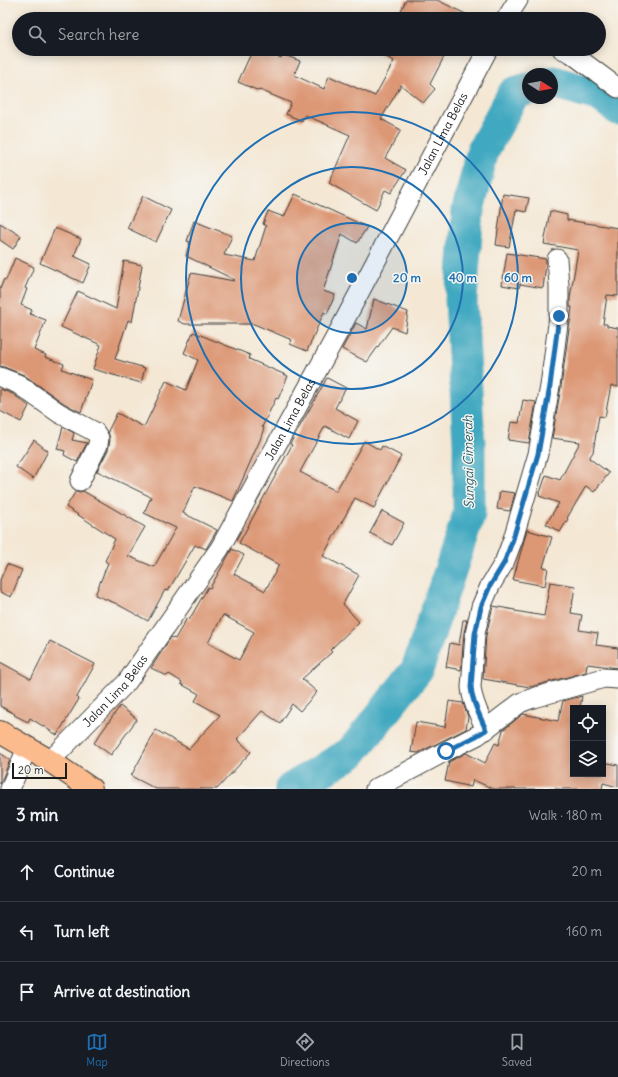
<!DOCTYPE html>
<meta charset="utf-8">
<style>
body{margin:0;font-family:Delius,sans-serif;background:#242831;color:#f1f3f6}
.controls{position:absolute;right:12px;bottom:12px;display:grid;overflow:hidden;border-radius:0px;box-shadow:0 2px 10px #0003}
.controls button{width:36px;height:36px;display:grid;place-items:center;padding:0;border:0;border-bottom:1px solid #363941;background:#171b24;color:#f1f3f6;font:20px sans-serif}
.compass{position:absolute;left:522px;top:68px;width:36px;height:36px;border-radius:50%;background:#171b24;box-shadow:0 2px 10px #0003;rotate:101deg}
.scale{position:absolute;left:12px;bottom:10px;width:55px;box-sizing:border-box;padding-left:4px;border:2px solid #1c1c1c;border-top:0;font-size:11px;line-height:14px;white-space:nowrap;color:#1c1c1c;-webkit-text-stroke:3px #f6f6f2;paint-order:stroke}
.stop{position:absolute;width:12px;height:12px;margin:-9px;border:3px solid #1f6fb2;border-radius:50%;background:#fff}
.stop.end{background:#1f6fb2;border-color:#fff;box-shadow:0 1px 4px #0008}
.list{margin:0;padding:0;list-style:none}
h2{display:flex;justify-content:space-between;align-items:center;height:52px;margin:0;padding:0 16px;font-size:17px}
h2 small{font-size:13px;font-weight:400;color:#9ea1a6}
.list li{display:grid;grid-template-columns:26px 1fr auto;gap:12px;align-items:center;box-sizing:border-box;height:60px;padding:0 16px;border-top:1px solid #363941}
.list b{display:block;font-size:15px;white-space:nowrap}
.list em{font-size:13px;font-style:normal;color:#9ea1a6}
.icon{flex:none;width:22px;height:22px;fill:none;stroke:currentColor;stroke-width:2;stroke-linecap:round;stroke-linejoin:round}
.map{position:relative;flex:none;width:618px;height:789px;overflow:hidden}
.search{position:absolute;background:#171b24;box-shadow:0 2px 10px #0003;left:12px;right:12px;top:12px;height:44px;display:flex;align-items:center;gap:10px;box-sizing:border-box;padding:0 14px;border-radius:22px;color:#9ea1a6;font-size:15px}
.sheet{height:232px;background:#171b24}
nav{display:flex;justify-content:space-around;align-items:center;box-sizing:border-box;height:56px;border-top:1px solid #363941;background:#171b24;font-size:11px;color:#9ea1a6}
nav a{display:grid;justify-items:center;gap:2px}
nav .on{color:#1f6fb2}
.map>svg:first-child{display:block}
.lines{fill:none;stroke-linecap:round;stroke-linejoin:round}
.river{stroke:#40a8c0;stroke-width:33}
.building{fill:#dc9775;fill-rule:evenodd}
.street-casing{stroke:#3c3b38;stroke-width:21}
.primary-casing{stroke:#3c3b38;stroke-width:24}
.street{stroke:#fff;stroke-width:19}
.primary{stroke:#fbbb8d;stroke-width:22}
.route{stroke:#1f6fb2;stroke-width:5}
.ring{fill:none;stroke:#1f6fb2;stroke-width:2}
.labels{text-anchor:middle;stroke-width:3;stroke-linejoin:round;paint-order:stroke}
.street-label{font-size:12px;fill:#1c1c1c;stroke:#f6f6f2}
.water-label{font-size:13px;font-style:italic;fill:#2c5b66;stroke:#f6f6f2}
.centre{fill:#1f6fb2;stroke:#f6f6f2;stroke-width:2}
.ring-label{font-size:12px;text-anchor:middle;font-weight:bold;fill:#1f6fb2;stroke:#f6f6f2;stroke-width:3;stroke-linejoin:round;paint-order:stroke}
</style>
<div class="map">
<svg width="618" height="789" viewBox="0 0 618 789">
<rect width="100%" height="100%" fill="#f6f6f2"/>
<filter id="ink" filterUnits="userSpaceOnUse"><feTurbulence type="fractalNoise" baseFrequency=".025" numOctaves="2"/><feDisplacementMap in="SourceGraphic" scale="8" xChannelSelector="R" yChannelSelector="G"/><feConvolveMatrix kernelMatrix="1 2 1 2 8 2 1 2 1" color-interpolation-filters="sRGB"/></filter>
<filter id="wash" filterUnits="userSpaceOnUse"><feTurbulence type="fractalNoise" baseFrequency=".012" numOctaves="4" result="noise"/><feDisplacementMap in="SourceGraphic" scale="16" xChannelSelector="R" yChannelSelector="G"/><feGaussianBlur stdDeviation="0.9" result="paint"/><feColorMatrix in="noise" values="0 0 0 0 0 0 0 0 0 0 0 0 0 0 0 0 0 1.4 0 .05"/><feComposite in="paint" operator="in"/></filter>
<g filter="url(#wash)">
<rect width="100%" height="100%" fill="#f4e8d5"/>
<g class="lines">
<path class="river" d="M552 83 554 82 601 96 618 109
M291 789 351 753 417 670 469 514V444L461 300 468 210 483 150 514 93 528 89"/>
</g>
<g id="blocks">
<path class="building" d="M406 0H437L476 19H397Z
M253 49H262L281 58 282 54 300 61 294 75 324 89 329 76 375 96 394 61 371 49H448L430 84 435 89 423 103 401 85 381 119 401 130 385 158 406 170 391 193 385 190 376 210 329 183 350 135 305 115 302 121 286 114 291 103 260 90 259 91 238 82Z
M295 194 367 227 357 243 342 234 323 291 335 295 327 314 324 312 307 351 290 344 292 340 254 324H185L178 321 191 273 234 281 235 280 186 256 190 242 187 241 194 221 232 236 224 255 255 261 266 226 263 224 268 211 284 217Z
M503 194 529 198 526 212 516 210 509 247 496 245Z
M143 196 171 210 156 242 127 228Z
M550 211 567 215V220L618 228V296L607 295 603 324H607V326L618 328V387L611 385 605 417 599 416 593 452 589 458 609 473 594 492 586 486 567 518 568 519 560 532 546 524 559 503 539 496 546 475 560 480 580 442 552 438 561 387 572 307H570V298L578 250 544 244Z
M0 223 21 236 13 249 0 240Z
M55 228 81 239 74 256 91 264 83 283 40 263Z
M507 253 546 259V265L543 288 520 284 519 288 502 285Z
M15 258 34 267 25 288 27 289 21 305 32 310 30 314 46 320 34 350 46 355 45 357 64 364 62 369 92 380 81 412 65 404 24 375 4 367 0 366V289L4 279 6 280Z
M124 261 142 265 132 322 128 320 115 359 145 368 141 383 93 369 101 345 61 327 78 291 116 309Z
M374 299 408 312 405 332 392 327 367 362 342 349 356 323 367 329Z
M193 332 250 355 249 359 288 376 278 399 276 398 262 427 264 428 260 440 233 501 195 486 183 513 217 530 206 549 199 546V547L195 545 168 591 165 590 148 621 115 603 95 595 108 563 105 561 115 539 66 507 76 491 80 492 83 491 145 527 128 556 154 567 176 528 144 513 151 497 97 471 108 450 110 440 108 431 117 413 144 427 166 381 186 390 198 360 184 353Z
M327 378 346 388 335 408 358 421 349 439 325 426 300 472 336 491 364 441 380 450 382 446 401 456 374 508 355 498 323 556 359 575 343 604 359 622 330 650 332 652 302 679 317 692 300 711 292 704 280 723 262 711 237 739 251 752 217 789H156L131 776 156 730 189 749 220 715 195 701 199 694 181 684 182 682 169 674 167 676 151 668 171 637 175 639 187 618 189 620 208 587 210 588 232 549 244 555 234 574 265 591 279 565 239 543 292 445 290 444ZM223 615 254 632 239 660 208 643Z
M0 389 13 394 29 406 21 422 0 411Z
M523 400 536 402 529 443 508 440 511 422 519 423Z
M63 427 74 433 72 440 87 443 77 462 64 455 65 451 57 449Z
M34 440 48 451 33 479 16 467Z
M500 491 515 493 510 511 497 509Z
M382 511 404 523 392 545 370 533Z
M527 530 552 537 543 567 548 568 545 586 513 580 516 569Z
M7 564 22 570 11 597 0 592V580Z
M550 582 575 586 571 613 582 615 579 630 598 633 596 645 618 648V668L587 664 586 672 530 687 483 679 486 636 493 606 515 610V611L544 616Z
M463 620H467L464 633 461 670 446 667 450 643 459 645Z
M50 641 95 664 77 697 79 699 57 735 30 718 28 722 14 715 15 714 0 706V662L31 679Z
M582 696 580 708H573V774H603V762L618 765V787L603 783 602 789H494L473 780 471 787 445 781 449 762 466 753 485 763 495 743 499 745 503 730 523 714 558 721 563 701Z
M449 701 463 703 468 717 466 729 418 753 411 752 416 722 445 727Z
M120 706 137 719 111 755 94 743Z
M0 753 10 760 0 784Z"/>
</g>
</g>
<g filter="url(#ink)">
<use href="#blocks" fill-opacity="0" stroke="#3c3b38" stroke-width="1"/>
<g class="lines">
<defs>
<g id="street">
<path d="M506 19 518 0"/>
<path d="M562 49 571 53 618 88"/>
<path d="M0 377 18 384 59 413 95 432 99 438 98 445 80 481"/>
<path d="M486 730C480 716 472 702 471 687L475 634 481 607 490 586 504 563 513 539 538 454 550 386 559 316V285L557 259"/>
<path id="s1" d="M50 761 127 682 220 548 340 329 488 49"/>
<path d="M10 789 27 748"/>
<path d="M375 789 446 751 478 735 520 703 533 698 604 678 618 679"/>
</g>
<path id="primary" d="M0 732 50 761 91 789"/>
</defs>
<use href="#street" class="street-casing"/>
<use href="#primary" class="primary-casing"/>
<use href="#street" class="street"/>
<use href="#primary" class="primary"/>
</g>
</g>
<g class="lines" filter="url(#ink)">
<path class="route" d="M446 751 478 735 486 730C480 716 472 702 471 687L475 634 481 607 490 586 504 563 513 539 538 454 550 386 559 316"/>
</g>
<circle cx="352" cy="278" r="55" fill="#1f6fb2" fill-opacity=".12"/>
<g class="ring">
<circle cx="352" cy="278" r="55"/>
<circle cx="352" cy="278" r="111"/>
<circle cx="352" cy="278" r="166"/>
</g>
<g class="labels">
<g class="street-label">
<text dy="4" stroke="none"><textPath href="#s1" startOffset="744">Jalan Lima Belas</textPath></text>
<text dy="4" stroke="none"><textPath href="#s1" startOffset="420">Jalan Lima Belas</textPath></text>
<text dy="4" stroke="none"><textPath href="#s1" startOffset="96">Jalan Lima Belas</textPath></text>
</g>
<g class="water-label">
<text transform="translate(468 462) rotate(-91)" y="5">Sungai Cimerah</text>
</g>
</g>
<circle cx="352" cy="278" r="6" class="centre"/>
<g class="ring-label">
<text x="407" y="282">20 m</text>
<text x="463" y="282">40 m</text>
<text x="518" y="282">60 m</text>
</g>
</svg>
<div class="controls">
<button><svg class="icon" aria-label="locate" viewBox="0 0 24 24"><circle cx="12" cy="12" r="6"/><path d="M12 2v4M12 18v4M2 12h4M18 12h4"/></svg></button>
<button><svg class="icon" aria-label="layers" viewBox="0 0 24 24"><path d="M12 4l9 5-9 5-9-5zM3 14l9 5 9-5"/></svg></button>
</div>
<svg class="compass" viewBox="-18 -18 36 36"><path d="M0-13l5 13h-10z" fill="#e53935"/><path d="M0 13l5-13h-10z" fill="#9ea1a6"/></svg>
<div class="scale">20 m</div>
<div class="stop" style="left:446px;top:751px"></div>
<div class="stop end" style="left:559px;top:316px"></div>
<div class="search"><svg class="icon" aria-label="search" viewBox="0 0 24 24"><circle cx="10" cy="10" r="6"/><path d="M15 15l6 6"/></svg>Search here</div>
</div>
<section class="sheet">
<h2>3 min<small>Walk · 180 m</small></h2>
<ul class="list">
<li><svg class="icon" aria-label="ahead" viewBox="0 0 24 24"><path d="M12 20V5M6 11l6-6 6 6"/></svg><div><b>Continue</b></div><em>20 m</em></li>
<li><svg class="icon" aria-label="left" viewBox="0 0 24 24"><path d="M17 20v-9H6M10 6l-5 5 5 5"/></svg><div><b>Turn left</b></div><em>160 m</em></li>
<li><svg class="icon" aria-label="arrive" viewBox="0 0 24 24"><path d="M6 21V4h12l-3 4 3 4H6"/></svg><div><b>Arrive at destination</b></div></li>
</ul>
</section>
<nav>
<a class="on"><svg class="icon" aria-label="map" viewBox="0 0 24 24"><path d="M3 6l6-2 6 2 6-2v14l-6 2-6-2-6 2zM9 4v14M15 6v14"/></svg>Map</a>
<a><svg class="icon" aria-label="directions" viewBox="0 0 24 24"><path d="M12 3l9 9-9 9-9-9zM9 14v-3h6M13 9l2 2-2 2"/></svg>Directions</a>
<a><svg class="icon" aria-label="saved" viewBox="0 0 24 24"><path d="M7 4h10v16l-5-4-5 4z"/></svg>Saved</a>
</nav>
